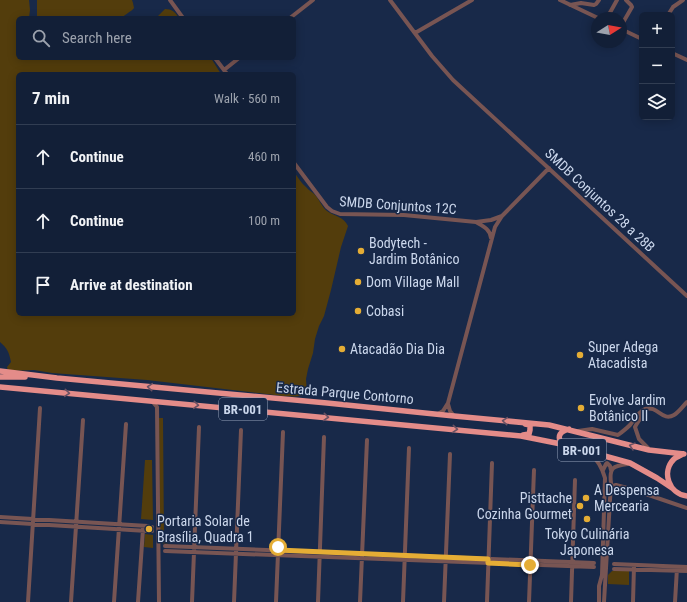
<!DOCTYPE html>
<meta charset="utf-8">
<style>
body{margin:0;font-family:"Roboto Condensed",sans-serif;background:#1b273f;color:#f1f3f6}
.controls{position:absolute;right:12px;top:12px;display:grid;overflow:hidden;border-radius:6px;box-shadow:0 2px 10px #0003}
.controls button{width:36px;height:36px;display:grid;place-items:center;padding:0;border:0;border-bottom:1px solid #313d52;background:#121f37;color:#f1f3f6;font:20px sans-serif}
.compass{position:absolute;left:591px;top:12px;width:36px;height:36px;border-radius:50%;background:#121f37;box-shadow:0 2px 10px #0003;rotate:79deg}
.stop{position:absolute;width:12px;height:12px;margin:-9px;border:3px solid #e5ad35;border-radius:50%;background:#fff}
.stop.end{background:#e5ad35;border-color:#fff;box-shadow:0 1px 4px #0008}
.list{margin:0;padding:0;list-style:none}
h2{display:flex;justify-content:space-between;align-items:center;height:52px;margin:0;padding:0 16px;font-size:17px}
h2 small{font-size:13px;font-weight:400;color:#9ca2ad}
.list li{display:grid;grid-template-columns:26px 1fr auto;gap:12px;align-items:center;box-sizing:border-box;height:64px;padding:0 16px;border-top:1px solid #313d52}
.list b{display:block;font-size:15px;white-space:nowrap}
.list em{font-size:13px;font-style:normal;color:#9ca2ad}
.icon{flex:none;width:22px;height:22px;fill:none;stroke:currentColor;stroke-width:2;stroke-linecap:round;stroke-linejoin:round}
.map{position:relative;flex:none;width:687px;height:602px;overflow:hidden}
.search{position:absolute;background:#121f37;box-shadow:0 2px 10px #0003;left:16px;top:16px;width:280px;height:44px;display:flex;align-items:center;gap:10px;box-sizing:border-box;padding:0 14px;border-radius:6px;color:#9ca2ad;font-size:15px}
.panel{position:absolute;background:#121f37;box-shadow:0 2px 10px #0003;left:16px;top:72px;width:280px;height:244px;border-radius:6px}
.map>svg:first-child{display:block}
.green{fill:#533d0c}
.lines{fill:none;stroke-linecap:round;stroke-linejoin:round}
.minor{stroke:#785553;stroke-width:4}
.highway{stroke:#e48c89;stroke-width:5.5}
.oneway{stroke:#6a5163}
.route{stroke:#e5ad35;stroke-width:5}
.poi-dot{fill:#e5ad35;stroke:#182949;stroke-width:1.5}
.labels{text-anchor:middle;stroke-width:3;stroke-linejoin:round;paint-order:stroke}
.shield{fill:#182949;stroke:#95a3bb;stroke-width:1}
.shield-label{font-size:13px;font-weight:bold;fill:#cbd7ec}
.street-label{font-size:14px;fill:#cbd7ec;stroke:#182949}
.poi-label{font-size:14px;fill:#cbd7ec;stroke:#182949;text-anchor:start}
</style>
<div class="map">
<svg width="687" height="602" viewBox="0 0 687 602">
<rect width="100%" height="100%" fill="#182949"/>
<path class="green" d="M0 0H29L30 10 29 18H18V58H211L221 74H18V314H294V172C298 177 301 183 306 187 309 191 313 192 316 196 320 201 322 207 327 211 334 216 344 217 348 226L341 247 331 290 324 316 319 326 315 339 313 353 308 369 306 379 307 393C301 398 291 396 283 396L147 380 52 373 34 370 8 371 7 367 11 362C9 352 7 348 0 342Z
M37 0H132L133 3 134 8C131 12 125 14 122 18H37Z
M165 9C172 9 175 12 179 18H156Z
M159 418H163L164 540 168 544 161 543 160 540Z
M145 460H152L153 520 141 519Z
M145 534 153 535V548L144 547Z
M612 571H629V585L608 584V575Z"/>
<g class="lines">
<path class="minor" d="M170 0 183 18
M390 0 432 56 453 80 687 296
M560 0 598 18
M570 5 581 3 594 5 596 4 599 0
M668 15 673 7 683 0
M290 18 313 0
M607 18 617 0
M621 26 632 7 631 5 626 0
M621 29 642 39
M415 33 472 0
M672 53 687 60
M215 58 227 74
M224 70 239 58
M294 163 327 207 332 211 340 214 404 215 476 222 491 220 502 216
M476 222C483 226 490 229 491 238
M152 401 157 407 159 602
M448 404 450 411 454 416
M645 409C643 416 638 421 635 427L639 439 649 449
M438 414 443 411 448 403 495 227 502 216 549 168
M578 431 592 429 618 435C622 432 626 429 630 425 634 420 638 412 645 409 658 405 662 422 674 415 679 412 683 406 687 402
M589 452C598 460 602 467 605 478L602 575 599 586V602
M603 470 606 464 607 463 610 466 611 470
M609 487 616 485 631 489 687 508
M0 517 148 526
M0 522 147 531
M152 531V527
M165 546 594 563
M165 551 594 567
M614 564 687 567
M614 569 687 571
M28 602 40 408
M71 602 83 420
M114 602 126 424
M138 602 143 529
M192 602 199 427
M234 602 241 430
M276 602 283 432
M318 602 324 437
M360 602 367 440
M403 602 409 448
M444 602 450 454
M487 602 492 463
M529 602 534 470
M571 602 575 480
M604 602 611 483C609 467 613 466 628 464
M633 602 634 566
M675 602 677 568"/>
<path class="highway" d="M0 371 57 378 327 403 454 416 549 425 649 450 684 454
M0 377H25
M0 387 521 436 561 444 630 463 657 478 672 488
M523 435 529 434 530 430V425L525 424
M561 444C557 435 560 432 569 429
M683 454C680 456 676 457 674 459 661 472 669 494 687 496"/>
</g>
<defs><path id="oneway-chevron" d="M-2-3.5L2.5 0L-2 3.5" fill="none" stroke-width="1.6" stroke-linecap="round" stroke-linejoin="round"/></defs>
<g class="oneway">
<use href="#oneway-chevron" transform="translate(150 387) rotate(-175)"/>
<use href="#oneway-chevron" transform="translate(67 393) rotate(5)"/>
<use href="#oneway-chevron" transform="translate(196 405) rotate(5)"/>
<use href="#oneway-chevron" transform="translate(326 417) rotate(5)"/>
<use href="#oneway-chevron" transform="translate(505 421) rotate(-175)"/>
<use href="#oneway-chevron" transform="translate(455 429) rotate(5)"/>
<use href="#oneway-chevron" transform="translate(632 446) rotate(-165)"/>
</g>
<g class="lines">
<path class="route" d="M278 547V550L488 559V563L530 565"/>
</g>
<g class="poi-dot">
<circle cx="361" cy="251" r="4"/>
<circle cx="358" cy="282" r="4"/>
<circle cx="358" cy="311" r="4"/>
<circle cx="342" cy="349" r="4"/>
<circle cx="580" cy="355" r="4"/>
<circle cx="581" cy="408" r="4"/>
<circle cx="586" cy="498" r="4"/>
<circle cx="580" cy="506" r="4"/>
<circle cx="587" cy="519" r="4"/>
<circle cx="149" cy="529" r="4"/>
</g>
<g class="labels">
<g class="shield">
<rect x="219" y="398" width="48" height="22" rx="3"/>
<rect x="558" y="439" width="48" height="22" rx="3"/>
</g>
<g class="shield-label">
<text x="243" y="414">BR-001</text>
<text x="582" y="455">BR-001</text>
</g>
<g class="street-label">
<text transform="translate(600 200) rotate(43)" y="5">SMDB Conjuntos 28 a 28B</text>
<text transform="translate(398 205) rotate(4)" y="5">SMDB Conjuntos 12C</text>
<text transform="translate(345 393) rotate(5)" y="5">Estrada Parque Contorno</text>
</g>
<g class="poi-label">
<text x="369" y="248">Bodytech -<tspan x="369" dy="16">Jardim Botânico</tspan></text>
<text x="366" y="287">Dom Village Mall</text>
<text x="366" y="316">Cobasi</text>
<text x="588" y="352">Super Adega<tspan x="588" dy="16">Atacadista</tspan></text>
<text x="350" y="354">Atacadão Dia Dia</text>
<text x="589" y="405">Evolve Jardim<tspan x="589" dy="16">Botânico II</tspan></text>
<text x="594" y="495">A Despensa<tspan x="594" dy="16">Mercearia</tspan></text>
<text x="572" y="503" text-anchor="end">Pisttache<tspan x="572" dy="16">Cozinha Gourmet</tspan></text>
<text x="157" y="526">Portaria Solar de<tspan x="157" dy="16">Brasília, Quadra 1</tspan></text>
<text x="587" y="539" text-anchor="middle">Tokyo Culinária<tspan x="587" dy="16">Japonesa</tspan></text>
</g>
</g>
</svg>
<div class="controls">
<button>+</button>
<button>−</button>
<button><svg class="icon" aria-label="layers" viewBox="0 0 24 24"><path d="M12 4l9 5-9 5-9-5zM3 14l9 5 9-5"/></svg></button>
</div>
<svg class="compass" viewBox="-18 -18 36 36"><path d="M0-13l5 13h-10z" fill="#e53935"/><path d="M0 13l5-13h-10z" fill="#9ca2ad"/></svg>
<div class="stop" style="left:278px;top:547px"></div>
<div class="stop end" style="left:530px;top:565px"></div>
<div class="search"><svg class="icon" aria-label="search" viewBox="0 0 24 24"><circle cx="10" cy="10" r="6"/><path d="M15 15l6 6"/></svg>Search here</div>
<section class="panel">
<h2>7 min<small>Walk · 560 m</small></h2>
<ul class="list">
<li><svg class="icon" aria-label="ahead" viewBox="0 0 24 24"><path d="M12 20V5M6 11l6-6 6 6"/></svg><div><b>Continue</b></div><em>460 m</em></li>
<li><svg class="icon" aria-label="ahead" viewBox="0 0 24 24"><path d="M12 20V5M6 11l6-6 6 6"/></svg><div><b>Continue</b></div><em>100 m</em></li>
<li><svg class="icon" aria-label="arrive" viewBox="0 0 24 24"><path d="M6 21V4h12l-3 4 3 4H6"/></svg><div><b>Arrive at destination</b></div></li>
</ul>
</section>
</div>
